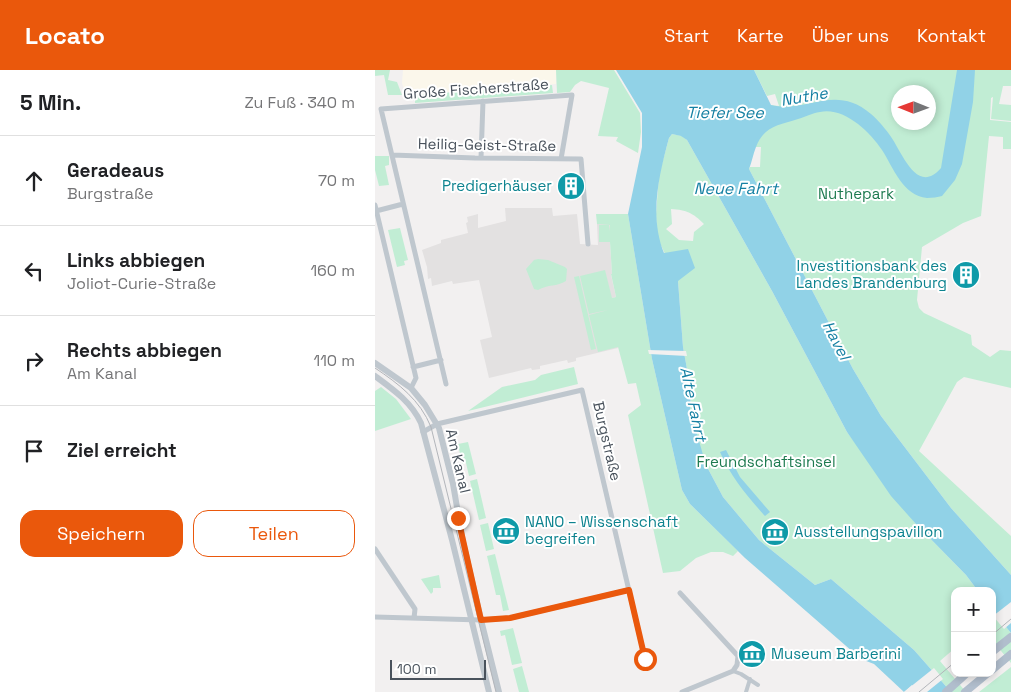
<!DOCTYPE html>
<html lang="de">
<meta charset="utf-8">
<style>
body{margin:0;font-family:"Space Grotesk",sans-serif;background:#f2f2f2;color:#202124}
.controls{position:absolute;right:15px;bottom:15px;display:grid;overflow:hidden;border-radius:10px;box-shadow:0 2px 8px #0003}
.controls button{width:45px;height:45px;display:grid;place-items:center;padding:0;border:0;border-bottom:1px solid #e0e0e0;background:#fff;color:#202124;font:25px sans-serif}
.compass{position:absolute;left:516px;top:15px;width:45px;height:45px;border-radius:50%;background:#fff;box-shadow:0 2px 8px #0003;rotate:271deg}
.scale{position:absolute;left:15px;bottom:12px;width:96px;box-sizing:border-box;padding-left:5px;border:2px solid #49525c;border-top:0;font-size:14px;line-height:18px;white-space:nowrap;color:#49525c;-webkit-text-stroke:4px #fff;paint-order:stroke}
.stop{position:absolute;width:15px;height:15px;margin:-11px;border:4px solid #ea580c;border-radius:50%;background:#fff}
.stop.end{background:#ea580c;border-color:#fff;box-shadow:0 1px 5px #0008}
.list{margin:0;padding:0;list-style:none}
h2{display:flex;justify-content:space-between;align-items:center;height:65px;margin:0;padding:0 20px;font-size:21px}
h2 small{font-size:16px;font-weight:400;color:#757577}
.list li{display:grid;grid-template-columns:32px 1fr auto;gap:15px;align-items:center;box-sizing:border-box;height:90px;padding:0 20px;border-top:1px solid #e0e0e0}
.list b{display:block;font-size:19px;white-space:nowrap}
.list p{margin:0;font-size:16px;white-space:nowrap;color:#757577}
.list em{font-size:16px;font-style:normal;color:#757577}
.actions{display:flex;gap:10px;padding:15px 20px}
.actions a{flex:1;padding:11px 0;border:1px solid #ea580c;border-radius:15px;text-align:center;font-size:18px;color:#ea580c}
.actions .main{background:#ea580c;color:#fff}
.icon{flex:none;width:28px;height:28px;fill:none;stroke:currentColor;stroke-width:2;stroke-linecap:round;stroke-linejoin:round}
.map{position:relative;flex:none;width:636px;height:622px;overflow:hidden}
header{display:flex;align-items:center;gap:30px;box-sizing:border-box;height:70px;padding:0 25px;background:#ea580c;color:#fff}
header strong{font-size:24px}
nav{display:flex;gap:28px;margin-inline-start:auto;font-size:18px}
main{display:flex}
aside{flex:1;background:#fff}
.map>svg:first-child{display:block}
.commercial{fill:#fbf7eb}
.education{fill:#e3e1e1}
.green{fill:#c1edd4;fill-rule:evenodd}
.water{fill:#91d2e7}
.pier{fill:#f2f0f0}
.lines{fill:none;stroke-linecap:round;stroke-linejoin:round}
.pedestrian{stroke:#bfc7ce;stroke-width:4}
.minor{stroke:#bfc7ce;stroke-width:5}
.tertiary{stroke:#bfc7ce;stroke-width:6}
.primary{stroke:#b1becd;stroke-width:8}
.tram{stroke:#b2b5ba;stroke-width:1}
.route{stroke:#ea580c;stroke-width:6}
.labels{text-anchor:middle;stroke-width:4;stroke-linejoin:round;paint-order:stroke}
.street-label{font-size:15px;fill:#49525c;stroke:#fff}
.culture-label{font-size:15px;fill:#0d838f;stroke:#fff;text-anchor:start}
.park-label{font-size:15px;fill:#1d7a4f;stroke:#fff}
.water-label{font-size:16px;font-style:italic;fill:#1580a3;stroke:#fff}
</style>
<header>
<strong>Locato</strong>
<nav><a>Start</a><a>Karte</a><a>Über uns</a><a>Kontakt</a></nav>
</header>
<main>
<aside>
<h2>5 Min.<small>Zu Fuß · 340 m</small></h2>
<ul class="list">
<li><svg class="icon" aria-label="ahead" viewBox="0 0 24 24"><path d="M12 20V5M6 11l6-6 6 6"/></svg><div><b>Geradeaus</b><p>Burgstraße</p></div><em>70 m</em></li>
<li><svg class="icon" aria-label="left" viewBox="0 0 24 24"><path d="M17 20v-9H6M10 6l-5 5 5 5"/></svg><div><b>Links abbiegen</b><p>Joliot-Curie-Straße</p></div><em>160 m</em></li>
<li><svg class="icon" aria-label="right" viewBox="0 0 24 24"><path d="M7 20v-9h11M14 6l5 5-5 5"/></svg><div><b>Rechts abbiegen</b><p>Am Kanal</p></div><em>110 m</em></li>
<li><svg class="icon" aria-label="arrive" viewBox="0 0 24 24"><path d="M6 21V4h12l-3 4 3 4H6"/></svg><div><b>Ziel erreicht</b></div></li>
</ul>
<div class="actions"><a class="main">Speichern</a><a>Teilen</a></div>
</aside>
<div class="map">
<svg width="636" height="622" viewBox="0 0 636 622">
<rect width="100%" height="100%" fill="#f2f0f0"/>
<path class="commercial" d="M28 0H181V14L31 25 27 13Z"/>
<path class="education" d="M130 138H177L178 146 202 144 205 174 223 175 222 154H235V173L237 204 236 205 241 227 237 228 240 240 234 241 243 278 201 288V291L193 293 192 290 165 296V299L157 300 156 298 114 308 105 270 117 267 104 210 78 214 77 211 57 216 56 208 53 209 52 197 47 180 66 173V170L93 163 91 153 93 152 92 147 103 144V158L131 151Z"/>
<path class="green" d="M0 0H15L13 10 22 12 27 25H13L9 5 0 6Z
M181 0H239L265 43 266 62 263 83 241 71 243 67 223 66 234 18 206 11 200 15 195 22 182 23Z
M379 0H636V16H628L624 34 636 35V51L616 49 618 27 616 28 615 50 636 52V79H628V67L614 66 606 146 588 153 547 177 542 230 544 238 549 243 596 265 597 275 615 287 625 280 636 281V318L589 307 582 312 544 381 636 466V505L576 438 506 346 478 299 374 99 375 97H385L386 77H380L387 64 395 35 404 36 400 24 392 26ZM524 22H554V52H524Z
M177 15 178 23 40 33V25Z
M297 64 307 66 312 70 397 221 472 362 541 454 591 505 603 521H580V578L565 591 591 622H576L539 580 456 509 440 515 384 470 348 427 331 395 322 370 315 340 316 321 308 277 303 211 282 167 281 144 284 105 294 68ZM296 139C312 140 318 143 329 154L319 162 318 171 304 170 291 159 297 154Z
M0 86H14V95L10 96 14 115 4 116 0 100Z
M221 144H253L277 289 307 420 315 434 363 481 358 486 348 482H336L321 488 305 501 288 503 253 345 266 335 261 313 253 314 243 277 223 282 214 245 233 240 214 244 205 206 230 200 237 228 241 227 236 204H237L235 172H224V155H234L235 161V155L222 154Z
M25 158 33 190 29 191 30 195 22 197 13 160Z
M163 189 173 190 190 197 192 199 191 211C182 217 173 214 163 220L159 219 151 199 159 190Z
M204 206 221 279 216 280 199 207Z
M199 297 203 314 93 341 127 317 160 310 166 305Z
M6 317 21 329 36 349 0 361V321Z
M93 372 101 404 94 406 91 393 87 394 83 374Z
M102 409 111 448 104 450 95 411Z
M113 453 119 479 111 481 105 455Z
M120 484 134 540 128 541 125 525H121L112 486Z
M64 505 66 518H58V522L56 524 46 509Z
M617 540 636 563V593L617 570Z
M138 558 147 593 137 595 130 565 126 566 125 561Z
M147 596 154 622H144L138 599Z
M636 597V622H604Z"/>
<path class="water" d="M241 0H379L396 35C432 44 459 13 496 44 502 49 509 57 514 64 526 79 541 127 566 98L582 0H600L598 32 587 94 580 110 567 126C563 127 557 128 552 128 528 126 518 97 507 80 494 61 469 37 445 42 437 43 430 47 423 49 404 55 389 56 381 77 378 84 377 92 374 99L478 299 506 346 576 438 636 505V563L617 540V521H603L591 505 541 454 516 426 472 362 397 221 312 70 306 66 297 64 294 68C284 105 274 146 289 183L313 179 320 198 303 211 308 277 316 321 315 340 331 395 348 427 384 470 440 515 456 509 539 580 576 622H543L537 615 529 622 499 594 486 589 370 488 315 434 307 420 277 289 253 144 267 77V43Z
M351 380 365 407 395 442 390 446C372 426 356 407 345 382Z"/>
<path class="pier" d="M273 280 311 281 312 286 274 284Z
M636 532V553L629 559 618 546Z
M559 598 568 609 552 622H540L537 618 532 622H529Z"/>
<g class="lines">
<path class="pedestrian" d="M358 601 366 604 383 615
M371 622 375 609"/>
<path class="minor" d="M17 85 100 88 206 89 213 174
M106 88 108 31
M0 135 41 308 36 318
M1 141 28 134
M38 297 66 290
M71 314 6 39 197 25 186 89
M48 362 62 354 207 320 270 589
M0 479 40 539 39 548
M305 523 363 586 362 595 358 601 307 622
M0 547 106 550 135 548 254 520"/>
<path class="tertiary" d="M0 293 36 318 50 335 64 358 78 414 88 472 106 550 124 622
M0 306C19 320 36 332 46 353L77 470 114 622"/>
<path class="primary" d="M617 582 636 567
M617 600 636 584
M571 622 592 603
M590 622 613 603"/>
<path class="tram" d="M0 298C24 314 45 330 56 357L121 622
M617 565 636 549
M544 622 580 592"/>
</g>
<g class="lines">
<path class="route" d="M83 448 106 550 135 548 254 520 270 589"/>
</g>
<defs>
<symbol id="building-disc" viewBox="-11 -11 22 22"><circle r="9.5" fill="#0f9aa8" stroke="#fff"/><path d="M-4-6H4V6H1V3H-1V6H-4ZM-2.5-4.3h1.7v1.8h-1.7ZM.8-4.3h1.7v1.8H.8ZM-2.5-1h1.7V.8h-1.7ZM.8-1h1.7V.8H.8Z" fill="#fff"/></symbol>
<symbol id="museum-disc" viewBox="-11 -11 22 22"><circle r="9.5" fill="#0f9aa8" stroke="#fff"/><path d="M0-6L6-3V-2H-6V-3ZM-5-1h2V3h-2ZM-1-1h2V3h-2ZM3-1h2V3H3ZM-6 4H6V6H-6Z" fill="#fff"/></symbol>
</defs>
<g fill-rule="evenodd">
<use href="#building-disc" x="180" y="100" width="32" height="32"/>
<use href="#building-disc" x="575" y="189" width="32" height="32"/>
<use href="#museum-disc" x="115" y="445" width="32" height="32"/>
<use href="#museum-disc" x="384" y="446" width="32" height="32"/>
<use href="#museum-disc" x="361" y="568" width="32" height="32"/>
</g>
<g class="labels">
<g class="street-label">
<text transform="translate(101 19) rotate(-4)" y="5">Große Fischerstraße</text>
<text transform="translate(112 75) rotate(1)" y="5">Heilig-Geist-Straße</text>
<text transform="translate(232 371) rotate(77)" y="5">Burgstraße</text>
<text transform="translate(83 391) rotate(77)" y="5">Am Kanal</text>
</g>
<g class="culture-label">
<text x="177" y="121" text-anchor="end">Predigerhäuser</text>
<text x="572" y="201" text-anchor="end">Investitionsbank des<tspan x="572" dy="17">Landes Brandenburg</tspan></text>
<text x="150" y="457">NANO – Wissenschaft<tspan x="150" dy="17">begreifen</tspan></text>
<text x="419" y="467">Ausstellungspavillon</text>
<text x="396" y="589">Museum Barberini</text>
</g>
<g class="park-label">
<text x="481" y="129">Nuthepark</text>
<text x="391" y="397">Freundschaftsinsel</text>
</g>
<g class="water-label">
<text transform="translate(429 26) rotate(-10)" y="6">Nuthe</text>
<text x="350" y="48">Tiefer See</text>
<text x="361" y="124">Neue Fahrt</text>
<text transform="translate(462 270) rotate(63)" y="6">Havel</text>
<text transform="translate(319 334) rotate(78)" y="6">Alte Fahrt</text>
</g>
</g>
</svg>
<div class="controls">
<button>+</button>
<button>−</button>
</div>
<svg class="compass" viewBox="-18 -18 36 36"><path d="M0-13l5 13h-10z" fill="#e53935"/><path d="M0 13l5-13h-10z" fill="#757577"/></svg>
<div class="scale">100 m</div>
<div class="stop" style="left:270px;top:589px"></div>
<div class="stop end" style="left:83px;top:448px"></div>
</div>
</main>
